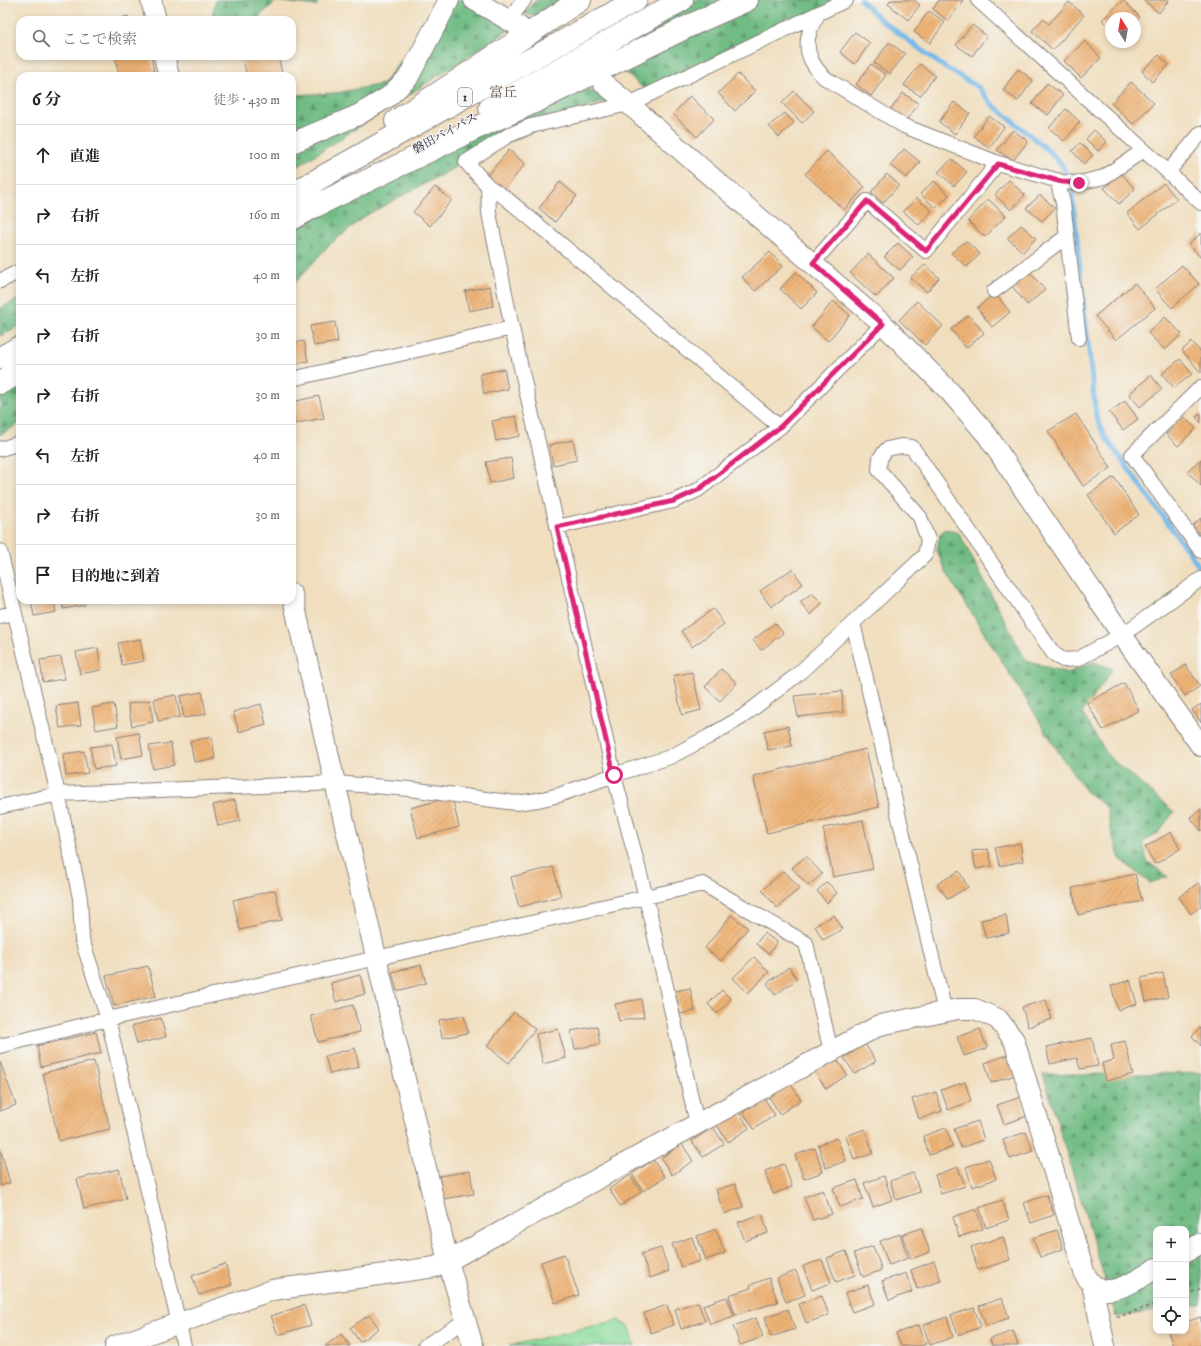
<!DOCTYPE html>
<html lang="ja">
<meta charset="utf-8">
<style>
body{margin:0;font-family:"IM FELL DW Pica","Noto Serif JP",serif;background:#f2f2f2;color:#222}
.controls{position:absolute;right:12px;bottom:12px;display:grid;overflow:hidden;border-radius:8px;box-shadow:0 2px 6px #0003}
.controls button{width:36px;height:36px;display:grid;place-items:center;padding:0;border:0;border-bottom:1px solid #e0e0e0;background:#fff;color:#222;font:20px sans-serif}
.compass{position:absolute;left:1105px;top:12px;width:36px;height:36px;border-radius:50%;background:#fff;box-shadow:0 2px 6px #0003;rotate:349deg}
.stop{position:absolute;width:12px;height:12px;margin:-9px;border:3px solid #db2777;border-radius:50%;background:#fff}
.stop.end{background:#db2777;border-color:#fff;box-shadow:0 1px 4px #0008}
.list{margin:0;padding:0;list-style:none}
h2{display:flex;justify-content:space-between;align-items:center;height:52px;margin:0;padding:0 16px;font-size:17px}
h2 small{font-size:13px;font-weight:400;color:#767676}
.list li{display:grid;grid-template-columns:26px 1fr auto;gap:12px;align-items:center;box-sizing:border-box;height:60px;padding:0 16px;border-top:1px solid #e0e0e0}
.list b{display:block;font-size:15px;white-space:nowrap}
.list em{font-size:13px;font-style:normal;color:#767676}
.icon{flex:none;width:22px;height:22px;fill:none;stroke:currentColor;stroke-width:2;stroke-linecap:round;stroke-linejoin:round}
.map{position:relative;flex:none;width:1201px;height:1346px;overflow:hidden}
.search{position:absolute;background:#fff;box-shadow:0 2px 6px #0003;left:16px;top:16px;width:280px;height:44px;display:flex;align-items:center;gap:10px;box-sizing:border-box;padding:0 14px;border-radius:12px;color:#767676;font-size:15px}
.panel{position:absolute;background:#fff;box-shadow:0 2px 6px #0003;left:16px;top:72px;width:280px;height:532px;border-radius:12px}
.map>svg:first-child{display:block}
.grass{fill:url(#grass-tufts);stroke:#57806c}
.forest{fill:url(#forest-firs);stroke:#4a6f60}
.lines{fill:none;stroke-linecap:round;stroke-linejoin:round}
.stream{stroke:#72b8e9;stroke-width:5}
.building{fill:url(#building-hatch)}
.street-casing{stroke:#89807c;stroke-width:16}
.secondary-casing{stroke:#89807c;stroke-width:22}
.highway-casing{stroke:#89807c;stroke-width:24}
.path{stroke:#89807c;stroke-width:2.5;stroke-dasharray:3 3;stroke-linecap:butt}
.street{stroke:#fff;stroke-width:14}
.secondary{stroke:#fff;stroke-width:20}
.highway{stroke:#fff;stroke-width:22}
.route{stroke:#db2777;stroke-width:5}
.labels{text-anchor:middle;stroke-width:3;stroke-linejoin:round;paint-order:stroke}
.shield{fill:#f6f6f2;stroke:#626272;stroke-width:1}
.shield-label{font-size:11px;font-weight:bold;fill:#22223b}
.street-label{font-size:12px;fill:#22223b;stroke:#f6f6f2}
.quarter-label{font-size:14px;fill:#69544f;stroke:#f6f6f2}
</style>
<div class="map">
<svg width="1201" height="1346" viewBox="0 0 1201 1346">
<defs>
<pattern id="grass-tufts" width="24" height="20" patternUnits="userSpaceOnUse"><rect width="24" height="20" fill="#8cdd9c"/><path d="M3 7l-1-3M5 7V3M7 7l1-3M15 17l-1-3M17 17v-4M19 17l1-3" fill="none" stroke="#78bd87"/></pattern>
<pattern id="forest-firs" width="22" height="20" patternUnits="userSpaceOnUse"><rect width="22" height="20" fill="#71bc84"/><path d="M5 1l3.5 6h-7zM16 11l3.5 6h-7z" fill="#5c986d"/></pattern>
<pattern id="building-hatch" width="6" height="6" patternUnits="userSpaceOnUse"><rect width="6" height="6" fill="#eeb275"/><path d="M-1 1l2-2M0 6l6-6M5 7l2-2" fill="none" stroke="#c96"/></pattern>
</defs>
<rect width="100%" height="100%" fill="#f6f6f2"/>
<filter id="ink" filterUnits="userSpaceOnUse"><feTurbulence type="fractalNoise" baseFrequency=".025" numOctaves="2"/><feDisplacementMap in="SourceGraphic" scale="8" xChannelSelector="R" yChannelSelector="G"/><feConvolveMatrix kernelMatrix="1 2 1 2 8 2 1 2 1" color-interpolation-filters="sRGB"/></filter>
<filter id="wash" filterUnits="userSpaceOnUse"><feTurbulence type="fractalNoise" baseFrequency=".012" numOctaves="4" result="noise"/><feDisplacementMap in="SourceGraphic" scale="16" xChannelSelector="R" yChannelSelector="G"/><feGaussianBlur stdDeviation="0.9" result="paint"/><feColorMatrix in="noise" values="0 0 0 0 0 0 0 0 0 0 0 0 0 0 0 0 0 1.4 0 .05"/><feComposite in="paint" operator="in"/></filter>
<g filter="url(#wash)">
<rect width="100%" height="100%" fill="#f0debe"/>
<path class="grass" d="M618 1320 630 1328 635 1346H509Z"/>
<path class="forest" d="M216 0H319L316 6 276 1 256 20H212L211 19Z
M447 0H469L509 30 292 170V95L336 93 383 84Z
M536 0H586L539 17 523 14Z
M686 0H842L650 94 597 48Z
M589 89 608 101 594 105 474 157 365 216 328 246 292 286V229L437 147Z
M20 298V325L0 336V309Z
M20 385V423L0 435V397Z
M945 529 959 533 1026 661 1068 673 1094 662 1113 669 1082 713 1109 757 1174 812 1157 834 1143 842 1147 861 1168 877 1150 883 1120 859 1111 831 1107 808 1086 791 1063 759 946 572 937 551 940 534Z
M1201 1073V1305L1186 1307V1229H1156V1311L1116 1317 1043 1074H1133Z"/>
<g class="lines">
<path class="stream" d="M861 0 880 19 944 67 978 87 992 104 1049 151 1062 165 1068 178 1072 194 1096 416 1104 435 1201 569"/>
</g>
<g id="blocks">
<path class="building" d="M891 0H914L920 5 908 20 888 4Z
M939 0H963L948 21 933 9Z
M1123 0 1140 17 1135 22V18H1111V29L1102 20Z
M1143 0H1169L1159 13Z
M1069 2 1084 15 1053 50 1032 31 1043 19 1049 24Z
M929 11 945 22 930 43 914 32Z
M128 16 129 20H114Z
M972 25 987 36 972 56 956 45Z
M855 32 870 43 855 64 840 52Z
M1085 41 1101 58 1081 78 1064 61Z
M889 42 905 54 890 74 874 63Z
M1159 55 1169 65 1152 82 1142 71Z
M115 56H151L154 71 130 76H119Z
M242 56H278L283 76H247Z
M871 64 886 75 871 96 856 84Z
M920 64 935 76 920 96 904 85Z
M1018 69 1033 80 1018 101 1003 90Z
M738 74 755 91 735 111 718 93Z
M1131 82 1154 103 1133 124 1111 103Z
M1047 83 1063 95 1048 115 1032 104Z
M794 91 814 111 802 123 782 103Z
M903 93 919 104 903 124 888 113Z
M690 96 714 119 697 137 673 114Z
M954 102 970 113 955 134 939 122Z
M1066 109 1080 122 1064 141 1049 128Z
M785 113 794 123 779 137 769 126Z
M989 116 1004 127 989 148 974 136Z
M1013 130 1028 141 1013 161 997 150Z
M1094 130 1107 142 1098 151 1086 139Z
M1080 143 1093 155 1084 164 1072 151Z
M904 149 920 162 906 178 890 165Z
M509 150 525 164 504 190 487 176Z
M827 151 865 187 844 210 805 174Z
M952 159 967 172 954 186 938 172Z
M1121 173 1135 189 1119 204 1104 188Z
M887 174 899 185 883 203 871 192Z
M1009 180 1025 195 1011 210 995 195Z
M934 181 949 195 936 208 920 194Z
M560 182 577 196 555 222 539 208Z
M1164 183 1177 199 1140 229 1127 213Z
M435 187 452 200 430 226 413 212Z
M1040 195 1055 208 1042 221 1026 208Z
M917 198 932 211 919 225 903 211Z
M988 199 1006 216 985 237 968 221Z
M1021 225 1036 238 1023 252 1007 238Z
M1201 233V258L1189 244Z
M966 241 980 254 967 267 951 253Z
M898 243 913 257 900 270 884 257Z
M770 252 783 266 755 291 742 277Z
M868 254 894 278 876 297 850 273Z
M925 265 939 278 927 292 910 278Z
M1182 265 1199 284 1172 308 1155 289Z
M796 272 817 293 801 309 780 289Z
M1030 272 1045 290 1027 305 1012 286Z
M1135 283 1155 308 1116 340 1095 316Z
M490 286 493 306 469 311 465 291Z
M995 293 1010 312 992 327 977 308Z
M833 301 850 315 828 341 812 327Z
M917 301 943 326 925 345 899 320Z
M969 315 984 333 966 348 951 329Z
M1165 317 1182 334 1165 350 1148 333Z
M335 322 338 342 314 346 310 326Z
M304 341 308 361 292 364V343Z
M1192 342 1201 352V373L1182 350Z
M1180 359 1192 374 1174 388 1162 374Z
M504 369 508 389 484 394 480 374Z
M1151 375 1162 389 1140 407 1129 394Z
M319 396 324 418 292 424V402Z
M1125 401 1138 419 1123 430 1109 412Z
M1201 413V423L1196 417Z
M1076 414 1111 468 1083 486 1048 431Z
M516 416 520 436 496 441 492 421Z
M1184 417 1196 429 1178 446 1166 434Z
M573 440 577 460 553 465 549 445Z
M511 458 514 478 490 483 486 462Z
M1201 459V486L1187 471Z
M1114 477 1139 515 1114 533 1088 495Z
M1201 518V535L1193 525Z
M792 569 803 584 771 607 760 591Z
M812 593 822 603 811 615 800 602Z
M31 600H54L56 612 34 616Z
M62 600H84L85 605 63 609Z
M713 609 724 624 692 647 681 631Z
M775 623 783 633 761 650 753 640Z
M140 639 144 661 122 665 118 643Z
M98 648 101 670 80 674 76 652Z
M61 657 65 679 43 682 40 660Z
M1186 665 1200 686 1185 696 1171 675Z
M721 669 737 683 720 701 705 687Z
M692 672 701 710 682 715 673 676Z
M1124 683 1139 710 1103 730 1087 703Z
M842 691 843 712 798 717 794 696Z
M202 692 206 714 184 718 180 696Z
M176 695 180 717 158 721 154 699Z
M150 700 153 722 132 726 128 704Z
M78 703 81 725 60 728 56 706Z
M114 704 118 726 96 730 92 708Z
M261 704 266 724 239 732 233 712Z
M1201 704V722L1192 710Z
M788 726 792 746 768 750 764 731Z
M139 733 143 755 121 759 117 737Z
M212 737 215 759 194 762 190 741Z
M171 743 174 765 153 769 149 746Z
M112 744 116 766 94 769 90 747Z
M866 749 879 807 767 833 753 776Z
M84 751 88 773 66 776 63 754Z
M452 797 459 827 418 838 410 808Z
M235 800 240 821 218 826 213 805Z
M1201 809V831L1190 817Z
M863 820 873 869 833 877 823 828Z
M1171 832 1180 849 1155 864 1145 847Z
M1020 843 1023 861 1000 866 995 848Z
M988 849 992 866 976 869 972 851Z
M806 856 822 874 808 886 792 868Z
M553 867 561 896 519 907 511 877Z
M784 871 800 888 777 908 762 890Z
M959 871 968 887 948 899 937 884Z
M1135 874 1142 901 1078 915 1072 888Z
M827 882 837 893 827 903 817 891Z
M1198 883 1201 886V906L1191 914 1179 897Z
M275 890 282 920 240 930 233 900Z
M731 915 748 928 721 961 705 948Z
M834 915 843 929 823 940 815 926Z
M1006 915 1009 933 986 938 981 920Z
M764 933 777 942 769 954 756 944Z
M754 957 769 972 748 993 733 978Z
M421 965 426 983 397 991 392 972Z
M148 966 156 996 114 1006 106 976Z
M789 967 797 979 775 995 767 983Z
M1163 973 1168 997 1146 1002 1141 978Z
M360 975 365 994 336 1002 331 983Z
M1130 980 1137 1004 1118 1010 1111 986Z
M690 988 695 1011 680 1014 675 991Z
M722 990 731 999 717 1014 708 1004Z
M641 999 644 1017 619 1021 615 1004Z
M1046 1000 1052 1019 1028 1027 1022 1007Z
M353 1005 360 1032 318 1042 311 1016Z
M514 1012 535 1029 509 1063 487 1046Z
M464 1016 468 1033 442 1038 439 1020Z
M161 1018 166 1037 137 1044 132 1026Z
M597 1026 600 1044 575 1049 571 1031Z
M1201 1027V1046L1192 1036Z
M558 1029 566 1058 543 1064 536 1034Z
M980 1029 987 1048 964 1056 957 1037Z
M96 1032 101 1053 41 1067 37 1046Z
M1092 1038 1098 1066 1080 1069 1077 1058 1050 1064 1046 1047Z
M1125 1041 1133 1074 1106 1081 1102 1063 1114 1060 1111 1044Z
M865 1044 876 1061 855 1074 844 1058Z
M355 1048 359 1067 330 1074 325 1056Z
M1008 1055 1015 1075 991 1083 985 1063Z
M836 1058 847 1075 826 1089 815 1072Z
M94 1061 110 1129 59 1141 43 1073Z
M0 1062 16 1105 0 1111Z
M965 1082 971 1101 948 1110 941 1090Z
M790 1083 801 1100 780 1114 769 1097Z
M936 1092 942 1111 919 1119 912 1099Z
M1021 1097 1027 1116 1004 1124 997 1105Z
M764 1098 775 1115 754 1129 743 1112Z
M738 1111 749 1128 728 1142 717 1125Z
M978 1121 984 1140 961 1148 954 1129Z
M713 1127 724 1144 703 1157 692 1141Z
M946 1128 953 1147 929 1155 923 1136Z
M865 1129 873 1153 854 1160 846 1136Z
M1026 1132 1033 1151 1010 1159 1003 1140Z
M837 1138 846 1161 826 1168 818 1145Z
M682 1144 693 1161 672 1175 661 1158Z
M0 1148 10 1183 0 1186Z
M815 1148 823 1172 804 1179 795 1155Z
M989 1159 996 1179 972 1187 966 1167Z
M653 1160 665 1177 643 1191 632 1174Z
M784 1164 792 1187 773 1194 765 1171Z
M958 1167 965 1186 941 1194 935 1175Z
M119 1169 126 1199 84 1209 77 1179Z
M470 1171 474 1194 443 1199 439 1176Z
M913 1173 920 1192 896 1200 890 1181Z
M630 1175 641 1192 620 1206 609 1189Z
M884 1176 892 1200 873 1207 864 1183Z
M857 1180 863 1199 840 1207 833 1188Z
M735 1184 743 1207 724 1214 716 1190Z
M823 1190 832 1214 813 1220 804 1197Z
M1047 1195 1054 1215 1031 1223 1024 1203Z
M1002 1200 1009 1220 986 1228 979 1208Z
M976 1209 983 1229 959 1237 953 1217Z
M762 1214 768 1233 745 1241 738 1222Z
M921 1228 930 1252 911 1259 902 1235Z
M716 1229 725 1253 706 1260 697 1236Z
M1057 1230 1063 1249 1040 1257 1033 1238Z
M900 1234 908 1258 889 1265 880 1241Z
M692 1237 700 1261 681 1267 672 1244Z
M1003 1237 1010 1260 978 1270 971 1247Z
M873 1246 882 1270 863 1277 854 1253Z
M661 1248 669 1271 650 1278 641 1254Z
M846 1251 855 1275 836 1282 827 1258Z
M564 1254 579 1295 555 1303 541 1262Z
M822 1260 831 1283 812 1290 803 1266Z
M934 1261 941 1281 917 1289 911 1270Z
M225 1264 232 1285 199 1295 192 1276Z
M796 1271 805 1295 786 1302 777 1278Z
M906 1273 912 1292 889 1300 882 1281Z
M769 1278 778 1302 735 1315 729 1295 751 1288 750 1285Z
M868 1285 875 1304 852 1312 845 1293Z
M822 1296 829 1315 806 1323 799 1304Z
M727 1297 734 1316 710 1324 703 1305Z
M1002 1298 1009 1318 986 1326 979 1306Z
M698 1302 705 1321 681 1329 675 1309Z
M304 1305 311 1325 278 1335 271 1316Z
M667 1305 674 1325 651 1333 644 1313Z
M974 1308 981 1327 958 1335 951 1315Z
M788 1309 795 1329 771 1337 765 1317Z
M369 1315 379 1328 360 1342 350 1328Z
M947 1317 953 1337 930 1345 923 1325Z
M1201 1317V1346H1173L1168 1331H1186V1322Z
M756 1318 763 1337 740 1345 733 1326Z
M919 1325 926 1344 920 1346H901L896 1333Z
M1013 1331 1018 1346H992L990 1339Z
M341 1334 350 1346H325Z"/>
</g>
</g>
<g filter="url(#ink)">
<use href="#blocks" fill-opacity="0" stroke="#89807c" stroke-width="1"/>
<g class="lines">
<defs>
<path id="street" d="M978 0 1168 172 1201 203
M818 14C815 20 810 27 809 34 804 52 812 66 825 78L904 126 998 163 1062 182 1079 183 1104 177 1144 150
M509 20 524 0
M1168 172 1201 133
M1057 180 1063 203 1079 338
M488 186 489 213 512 328 614 775 646 897 697 1124
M813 263 867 201 926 251 998 163
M0 281 20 271
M994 291 1067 236
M292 379 512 328
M1201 387 1132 455 1201 551
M780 427 507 199 488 186 466 162 509 135 531 126 629 104 846 0
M0 449 20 443
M557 527 674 501 698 490 780 427 883 324
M0 551 58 794 80 898 82 940 108 1019 184 1346
M0 616 14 613
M853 623 945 1012
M0 807 58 794 335 783 410 789 516 803 538 800 559 795 614 775 670 757 708 737 742 717 797 675 853 623 925 555 928 540 920 517 879 470 880 458 887 449 901 446 912 447 1053 653 1063 660 1078 659 1122 635 1201 579
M0 1046 108 1019 703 884 806 943 831 1052
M425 1346 465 1321"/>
<path id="secondary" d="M151 0 156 20
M474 0 520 27
M164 56 169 76
M603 83 629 104 700 167 883 324 951 393 987 435 1122 635 1201 746
M292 143 358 115 388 97 408 78 449 0
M292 594 335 783 448 1261 473 1346
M1186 1252 1201 1243
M1092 1284C1095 1286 1098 1288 1101 1289 1118 1294 1142 1277 1156 1268
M115 1346 272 1290 435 1267 448 1261 697 1124 880 1025 958 1009H975L998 1019 1014 1040 1085 1275 1092 1284 1105 1346"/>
<path id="highway" d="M490 108 682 0
M396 121 580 0
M292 194 636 0
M311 208 472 130 541 99 693 24 747 0
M292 219 324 201
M0 358 20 347
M0 383 20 372"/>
</defs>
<use href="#street" class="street-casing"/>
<use href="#secondary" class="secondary-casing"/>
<use href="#highway" class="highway-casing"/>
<path class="path" d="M1186 1294 1201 1289
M1117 1317 1156 1304"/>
<use href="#street" class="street"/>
<use href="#secondary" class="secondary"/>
<use href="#highway" class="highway"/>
</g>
</g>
<g class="lines" filter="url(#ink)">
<path class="route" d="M614 775 557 527 674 501 698 490 780 427 883 324 813 263 867 201 926 251 998 164 1062 182 1079 183"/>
</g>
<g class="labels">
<rect class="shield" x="458" y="88" width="14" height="18" rx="3"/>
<g class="shield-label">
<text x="465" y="101">1</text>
</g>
<g class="street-label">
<text transform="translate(445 133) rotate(-29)" y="4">磐田バイパス</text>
</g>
<g class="quarter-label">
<text x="503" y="97">富丘</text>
</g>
</g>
</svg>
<div class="controls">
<button>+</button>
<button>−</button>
<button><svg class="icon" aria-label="locate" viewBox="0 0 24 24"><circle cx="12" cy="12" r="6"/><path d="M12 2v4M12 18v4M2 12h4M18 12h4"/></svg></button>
</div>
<svg class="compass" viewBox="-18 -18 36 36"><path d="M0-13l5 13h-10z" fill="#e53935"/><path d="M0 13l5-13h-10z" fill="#767676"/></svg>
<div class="stop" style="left:614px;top:775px"></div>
<div class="stop end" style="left:1079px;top:183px"></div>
<div class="search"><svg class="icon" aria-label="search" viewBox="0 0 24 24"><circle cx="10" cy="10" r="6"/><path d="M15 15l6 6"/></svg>ここで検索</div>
<section class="panel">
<h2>6 分<small>徒歩 · 430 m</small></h2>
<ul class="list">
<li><svg class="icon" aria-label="ahead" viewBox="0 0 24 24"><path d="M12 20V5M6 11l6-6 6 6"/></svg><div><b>直進</b></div><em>100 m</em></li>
<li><svg class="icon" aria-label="right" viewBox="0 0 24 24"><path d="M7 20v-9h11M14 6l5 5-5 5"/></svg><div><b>右折</b></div><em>160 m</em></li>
<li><svg class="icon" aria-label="left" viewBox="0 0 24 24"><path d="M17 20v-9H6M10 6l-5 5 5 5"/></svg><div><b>左折</b></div><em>40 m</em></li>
<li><svg class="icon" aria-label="right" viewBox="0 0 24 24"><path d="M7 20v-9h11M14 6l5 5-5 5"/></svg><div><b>右折</b></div><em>30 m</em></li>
<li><svg class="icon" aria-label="right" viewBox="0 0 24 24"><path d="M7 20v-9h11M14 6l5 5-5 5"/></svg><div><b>右折</b></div><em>30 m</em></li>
<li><svg class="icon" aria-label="left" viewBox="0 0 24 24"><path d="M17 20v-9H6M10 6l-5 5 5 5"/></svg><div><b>左折</b></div><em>40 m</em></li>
<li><svg class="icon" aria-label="right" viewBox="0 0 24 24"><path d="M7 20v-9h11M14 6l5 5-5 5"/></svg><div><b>右折</b></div><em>30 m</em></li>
<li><svg class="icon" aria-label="arrive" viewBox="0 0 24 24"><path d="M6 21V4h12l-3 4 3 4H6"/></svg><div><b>目的地に到着</b></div></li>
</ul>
</section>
</div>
